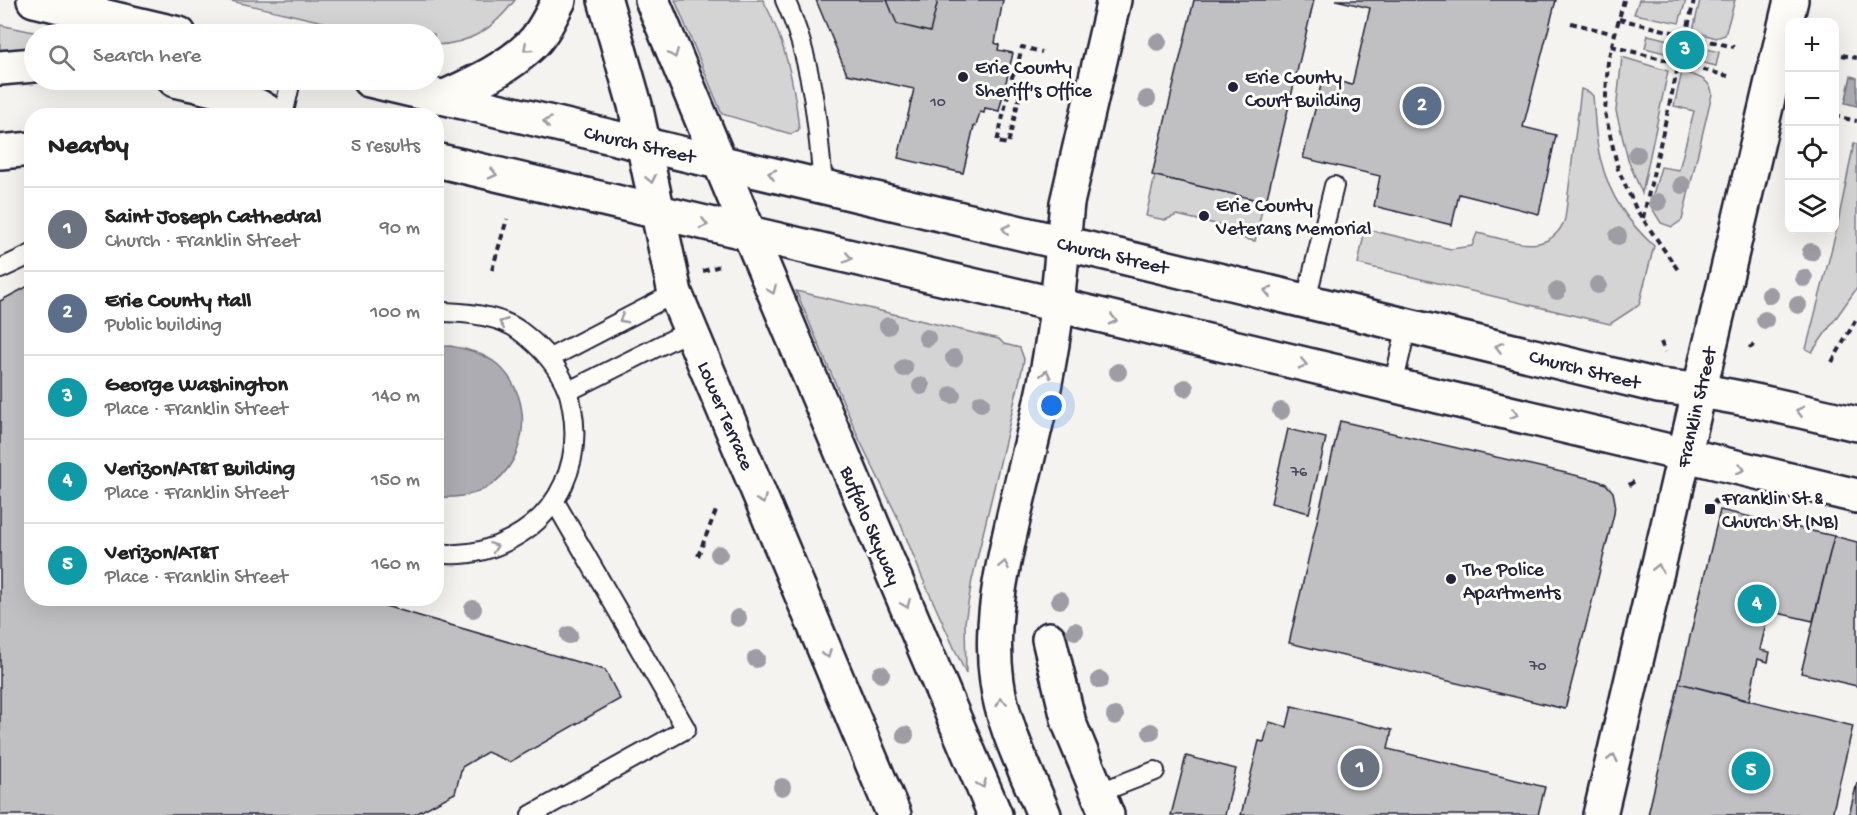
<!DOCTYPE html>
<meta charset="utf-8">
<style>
body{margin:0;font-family:"Gochi Hand",sans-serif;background:#f6f6f6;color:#222}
.controls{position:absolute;right:18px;top:18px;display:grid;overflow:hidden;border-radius:12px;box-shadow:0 6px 24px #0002}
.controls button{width:54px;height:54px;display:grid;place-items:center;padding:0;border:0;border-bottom:2px solid #e0e0e0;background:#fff;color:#222;font:30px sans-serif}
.you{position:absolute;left:1052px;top:406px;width:21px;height:21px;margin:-15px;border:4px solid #fff;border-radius:50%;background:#1a73e8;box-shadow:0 0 0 9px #1a73e833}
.badge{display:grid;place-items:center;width:39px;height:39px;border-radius:50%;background:#db2777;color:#fff;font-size:20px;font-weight:700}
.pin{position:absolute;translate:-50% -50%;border:3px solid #fff;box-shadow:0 2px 6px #0006}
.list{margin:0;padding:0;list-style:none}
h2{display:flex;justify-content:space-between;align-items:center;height:78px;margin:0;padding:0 24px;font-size:26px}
h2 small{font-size:20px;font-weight:400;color:#767676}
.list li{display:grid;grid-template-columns:39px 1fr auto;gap:18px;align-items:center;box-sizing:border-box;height:84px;padding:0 24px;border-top:2px solid #e0e0e0}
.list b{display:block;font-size:22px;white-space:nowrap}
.list p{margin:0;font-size:20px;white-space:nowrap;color:#767676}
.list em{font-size:20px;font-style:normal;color:#767676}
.icon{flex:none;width:33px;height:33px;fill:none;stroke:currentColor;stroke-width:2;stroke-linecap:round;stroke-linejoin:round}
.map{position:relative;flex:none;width:1857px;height:815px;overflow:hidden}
.search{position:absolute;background:#fff;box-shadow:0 6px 24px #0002;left:24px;top:24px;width:420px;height:66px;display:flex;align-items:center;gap:15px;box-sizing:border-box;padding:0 21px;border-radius:33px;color:#767676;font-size:22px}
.panel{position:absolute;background:#fff;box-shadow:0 6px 24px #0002;left:24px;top:108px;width:420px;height:498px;border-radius:24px}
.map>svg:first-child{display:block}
.green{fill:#d5d4d5;stroke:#7c7b88;stroke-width:1.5}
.water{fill:#acacb2;stroke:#757582;stroke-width:1.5}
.building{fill:#c0bfc2;stroke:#22223b;stroke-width:1.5}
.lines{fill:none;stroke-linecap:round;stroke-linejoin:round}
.service-casing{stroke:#22223b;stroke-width:22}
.minor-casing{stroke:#22223b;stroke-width:38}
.tertiary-casing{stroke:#22223b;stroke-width:38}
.primary-casing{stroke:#22223b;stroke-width:38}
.trunk-casing{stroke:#22223b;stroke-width:38}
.motorway-casing{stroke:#22223b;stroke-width:38}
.path{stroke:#22223b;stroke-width:4;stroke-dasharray:6 4.5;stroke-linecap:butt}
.service{stroke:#fdfcf7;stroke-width:18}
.minor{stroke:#fdfcf7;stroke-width:33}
.tertiary{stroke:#fdfcf7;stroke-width:33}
.primary{stroke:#fdfcf7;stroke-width:33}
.trunk{stroke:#fdfcf7;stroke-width:33}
.motorway{stroke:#fdfcf7;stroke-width:33}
.tree{fill:#9e9da5}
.oneway{stroke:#9a9aa2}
.poi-dot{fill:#22223b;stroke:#fdfcf7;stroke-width:2}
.labels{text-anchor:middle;stroke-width:6;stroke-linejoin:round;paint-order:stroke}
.number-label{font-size:16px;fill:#4a495d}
.poi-label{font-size:20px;fill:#22223b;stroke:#fdfcf7;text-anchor:start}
.street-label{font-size:20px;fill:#22223b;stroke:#fdfcf7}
</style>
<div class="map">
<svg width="1857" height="815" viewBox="0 0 1857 815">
<rect width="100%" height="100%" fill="#f4f3ef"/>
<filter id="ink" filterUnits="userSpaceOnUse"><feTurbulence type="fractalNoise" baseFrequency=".0167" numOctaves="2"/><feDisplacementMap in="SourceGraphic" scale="12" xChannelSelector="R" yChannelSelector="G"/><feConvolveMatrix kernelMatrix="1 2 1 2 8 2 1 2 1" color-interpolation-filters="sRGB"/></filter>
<g filter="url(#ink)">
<path class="green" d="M227 0H515C493 29 471 44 434 45V34H375Z
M675 0H763C785 40 795 85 799 130L791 134 722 114Z
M1639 0H1686L1679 23 1634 14Z
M1700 0H1735L1725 35 1716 38 1693 31Z
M0 25 43 34H34V55H0Z
M1648 35 1719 52 1716 66 1645 48Z
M1622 57 1668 71 1642 193 1628 160 1616 111Z
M1682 72C1695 76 1711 78 1712 94L1682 220 1672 227 1661 223 1650 205 1661 167 1679 170 1694 111 1674 106Z
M1581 89 1589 92 1593 96C1595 117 1595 141 1601 161 1610 197 1628 222 1654 246L1639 305 1610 324 1358 264 1365 229 1451 249 1472 246 1477 233C1510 240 1550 259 1565 219Z
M1854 143 1857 144V288L1812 352 1806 349 1836 232Z
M1155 176 1264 201 1255 241 1232 236 1228 227 1177 215 1165 220 1146 216Z
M796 291 999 339 1004 344 1020 348 1024 359 1022 370 972 580 965 622 966 674 922 577 899 520 860 441Z"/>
<path class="water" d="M1851 76 1857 78V106L1845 103Z
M450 346C467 349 483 353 497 364 538 399 528 472 478 492 464 497 451 498 436 497L437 347Z"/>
<path class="building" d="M816 0H887L897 24 930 32 938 0H1003L995 43 999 45 998 50 1013 53 999 111 985 108 984 113 980 112 976 126H974L963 173 898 158 914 89 847 74Z
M887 0H938L930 32 897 24Z
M1194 0H1314L1266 202 1152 175Z
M1336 0H1556L1523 127 1556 135 1539 214 1459 194 1452 225 1374 206 1380 176 1303 158 1323 77 1352 85 1370 8Z
M32 284V598H358L605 670 620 699 510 762 487 752 462 767 455 793 414 815H0V301Z
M1340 421 1596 480 1606 484 1613 492 1615 502 1614 514 1565 709 1289 643Z
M1288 429 1326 438 1309 513 1271 503Z
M1720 510 1834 536 1813 621 1769 611 1760 650 1770 652 1768 662 1758 659 1749 701 1679 683Z
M1834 536 1857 542V686L1801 673Z
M1679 683 1853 726 1832 815H1648Z
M1292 706 1392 730 1388 749 1545 787 1538 815H1241L1259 741 1264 742 1269 722 1287 727Z
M1186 756 1236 769 1225 815H1171Z
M1857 783V815H1849Z"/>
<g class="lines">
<defs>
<path id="service" d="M785 0C812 59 818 123 823 187
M283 116 291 80
M0 269 32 254
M1306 300 1334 186
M436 312C462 312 499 315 520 331 540 346 559 367 568 391 570 396 571 403 572 408 582 462 560 513 511 539 487 552 463 557 436 553
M550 358 675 293
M1393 386 1407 325
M569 391 691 330
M1098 793 1155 771
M531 815 686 729 555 502"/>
<path id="minor" d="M0 68 34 65
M175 80C208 88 245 94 273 116
M1049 639 1069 723 1107 815"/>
<path id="tertiary" d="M605 0 635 105 675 293 894 815
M1600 815 1791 0"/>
<path id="primary" d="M652 0 750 235
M445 97C475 83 508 68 532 44 544 32 551 15 559 0
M1057 305 1067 203 1114 0"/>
<path id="trunk" d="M34 0 179 34
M369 80 1110 254 1658 386C1726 392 1791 409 1857 424
M436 160 1057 305 1857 496"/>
<path id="motorway" d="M0 152 32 149
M750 235 995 815
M1044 815C1027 772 1003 728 997 682 989 627 1001 573 1013 520 1029 449 1050 378 1057 305"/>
</defs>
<use href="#service" class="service-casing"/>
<use href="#minor" class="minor-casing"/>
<use href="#tertiary" class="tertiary-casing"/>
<use href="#primary" class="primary-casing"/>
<use href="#trunk" class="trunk-casing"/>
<use href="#motorway" class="motorway-casing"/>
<path class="path" d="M1624 0 1608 60 1605 113 1618 169 1636 209 1678 270
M1619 19 1734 47
M1571 23 1615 34
M1686 36 1694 0
M1611 46 1728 76
M1842 55 1857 58
M1033 89 1022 86 1008 144 997 142 1012 77 1018 63 1022 47 1042 52
M1834 116 1857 121
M1643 218 1679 63
M492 270 507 219
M703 271 720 266
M1661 342 1665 352
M1749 348 1756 344
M1832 362 1857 318
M1629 485 1635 481
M1713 500 1718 504
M698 556 717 508"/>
<use href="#service" class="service"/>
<use href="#minor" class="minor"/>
<use href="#tertiary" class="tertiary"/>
<use href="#primary" class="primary"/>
<use href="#trunk" class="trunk"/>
<use href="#motorway" class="motorway"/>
</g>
<g class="tree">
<circle cx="1158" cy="42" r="9"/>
<circle cx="1147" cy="99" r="9"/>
<circle cx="1637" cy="154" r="9"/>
<circle cx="1682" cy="185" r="9"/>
<circle cx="1658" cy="202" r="9"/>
<circle cx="1618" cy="236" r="9"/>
<circle cx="1811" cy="252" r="9"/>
<circle cx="1804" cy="278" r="9"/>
<circle cx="1598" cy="285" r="9"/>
<circle cx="1557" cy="291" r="9"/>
<circle cx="1770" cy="295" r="9"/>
<circle cx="1798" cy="305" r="9"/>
<circle cx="1765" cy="320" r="9"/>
<circle cx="888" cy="326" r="9"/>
<circle cx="927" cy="338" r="9"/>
<circle cx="954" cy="358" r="9"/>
<circle cx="904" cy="368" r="9"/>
<circle cx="1118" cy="372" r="9"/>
<circle cx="921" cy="386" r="9"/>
<circle cx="1185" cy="388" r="9"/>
<circle cx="952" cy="395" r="9"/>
<circle cx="981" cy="403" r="9"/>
<circle cx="1281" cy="411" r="9"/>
<circle cx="719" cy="554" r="9"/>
<circle cx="1060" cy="600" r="9"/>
<circle cx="473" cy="609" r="9"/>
<circle cx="738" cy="618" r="9"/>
<circle cx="1075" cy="631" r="9"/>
<circle cx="569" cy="635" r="9"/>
<circle cx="756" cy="659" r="9"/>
<circle cx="881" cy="674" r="9"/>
<circle cx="1100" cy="680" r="9"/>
<circle cx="1115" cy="716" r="9"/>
<circle cx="1151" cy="732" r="9"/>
<circle cx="905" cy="735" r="9"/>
<circle cx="782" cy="787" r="9"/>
</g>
<defs><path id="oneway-chevron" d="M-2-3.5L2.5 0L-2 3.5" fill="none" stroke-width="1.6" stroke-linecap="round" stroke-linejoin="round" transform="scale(1.5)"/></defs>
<g class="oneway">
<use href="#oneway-chevron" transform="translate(527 48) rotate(139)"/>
<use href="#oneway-chevron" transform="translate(674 54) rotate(68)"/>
<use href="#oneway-chevron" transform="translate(547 122) rotate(-167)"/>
<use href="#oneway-chevron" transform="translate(493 174) rotate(13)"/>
<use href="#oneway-chevron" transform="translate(772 174) rotate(-166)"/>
<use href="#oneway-chevron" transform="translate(651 179) rotate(78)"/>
<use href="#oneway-chevron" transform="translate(704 224) rotate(14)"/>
<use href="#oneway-chevron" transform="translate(1006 229) rotate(-167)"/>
<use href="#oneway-chevron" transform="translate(848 258) rotate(13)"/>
<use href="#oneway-chevron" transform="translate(772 290) rotate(67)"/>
<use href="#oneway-chevron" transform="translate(1268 291) rotate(-167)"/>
<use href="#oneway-chevron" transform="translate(623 319) rotate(152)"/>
<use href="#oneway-chevron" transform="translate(1113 320) rotate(13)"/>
<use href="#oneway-chevron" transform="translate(503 323) rotate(-158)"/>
<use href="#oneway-chevron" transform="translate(1499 347) rotate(-166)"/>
<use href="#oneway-chevron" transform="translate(1303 364) rotate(13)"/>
<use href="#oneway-chevron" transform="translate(1046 374) rotate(-77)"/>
<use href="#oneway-chevron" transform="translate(1800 411) rotate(-167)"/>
<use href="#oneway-chevron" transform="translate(1514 414) rotate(13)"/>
<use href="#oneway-chevron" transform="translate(1741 469) rotate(13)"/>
<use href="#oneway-chevron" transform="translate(762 500) rotate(67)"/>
<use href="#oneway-chevron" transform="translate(494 547) rotate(-20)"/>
<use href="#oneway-chevron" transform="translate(1004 565) rotate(-79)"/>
<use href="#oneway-chevron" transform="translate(1658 568) rotate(-77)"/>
<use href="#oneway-chevron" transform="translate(906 604) rotate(67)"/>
<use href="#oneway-chevron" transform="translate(827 654) rotate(67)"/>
<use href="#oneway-chevron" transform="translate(1001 702) rotate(-104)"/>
<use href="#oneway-chevron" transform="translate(1613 758) rotate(-77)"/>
<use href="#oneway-chevron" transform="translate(982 784) rotate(67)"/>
</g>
</g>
<g class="poi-dot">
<circle cx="963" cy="77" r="6"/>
<circle cx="1233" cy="87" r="6"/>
<circle cx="1204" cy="216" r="6"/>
<rect x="1704" y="503" width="12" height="12" rx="3"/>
<circle cx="1451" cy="579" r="6"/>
</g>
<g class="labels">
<g class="number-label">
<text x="938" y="106">10</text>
<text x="1299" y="476">76</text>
<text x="1538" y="670">70</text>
</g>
<g class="poi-label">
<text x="975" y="73">Erie County<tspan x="975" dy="23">Sheriff's Office</tspan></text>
<text x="1245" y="83">Erie County<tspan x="1245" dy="23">Court Building</tspan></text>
<text x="1216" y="211">Erie County<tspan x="1216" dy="23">Veterans Memorial</tspan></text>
<text x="1722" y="504">Franklin St &amp;<tspan x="1722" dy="23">Church St (NB)</tspan></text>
<text x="1463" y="575">The Police<tspan x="1463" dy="23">Apartments</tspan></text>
</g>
<g class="street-label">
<text transform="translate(640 143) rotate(13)" y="7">Church Street</text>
<text transform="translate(1113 254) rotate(13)" y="7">Church Street</text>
<text transform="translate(1585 368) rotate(14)" y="7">Church Street</text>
<text transform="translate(1695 407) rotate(-77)" y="7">Franklin Street</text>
<text transform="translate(727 415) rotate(67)" y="7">Lower Terrace</text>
<text transform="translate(872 525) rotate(67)" y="7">Buffalo Skyway</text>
</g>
</g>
</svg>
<div class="controls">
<button>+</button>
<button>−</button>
<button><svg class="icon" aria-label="locate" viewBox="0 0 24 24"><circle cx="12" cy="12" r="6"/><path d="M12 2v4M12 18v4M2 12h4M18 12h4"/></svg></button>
<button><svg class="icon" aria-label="layers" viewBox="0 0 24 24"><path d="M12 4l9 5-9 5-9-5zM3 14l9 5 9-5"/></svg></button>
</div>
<div class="you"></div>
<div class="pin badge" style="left:1360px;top:768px;background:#6b7280">1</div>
<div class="pin badge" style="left:1422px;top:106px;background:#5c6f8a">2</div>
<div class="pin badge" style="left:1685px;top:50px;background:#0f9aa8">3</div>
<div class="pin badge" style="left:1757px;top:604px;background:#0f9aa8">4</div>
<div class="pin badge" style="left:1751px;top:771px;background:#0f9aa8">5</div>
<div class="search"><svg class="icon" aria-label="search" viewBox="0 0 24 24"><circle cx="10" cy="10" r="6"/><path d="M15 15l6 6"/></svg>Search here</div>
<section class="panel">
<h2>Nearby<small>5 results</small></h2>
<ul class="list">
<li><span class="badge" style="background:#6b7280">1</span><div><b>Saint Joseph Cathedral</b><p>Church · Franklin Street</p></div><em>90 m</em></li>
<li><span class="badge" style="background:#5c6f8a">2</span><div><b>Erie County Hall</b><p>Public building</p></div><em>100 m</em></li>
<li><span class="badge" style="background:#0f9aa8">3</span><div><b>George Washington</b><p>Place · Franklin Street</p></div><em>140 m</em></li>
<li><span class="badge" style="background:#0f9aa8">4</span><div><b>Verizon/AT&amp;T Building</b><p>Place · Franklin Street</p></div><em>150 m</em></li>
<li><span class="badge" style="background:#0f9aa8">5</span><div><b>Verizon/AT&amp;T</b><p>Place · Franklin Street</p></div><em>160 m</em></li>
</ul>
</section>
</div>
